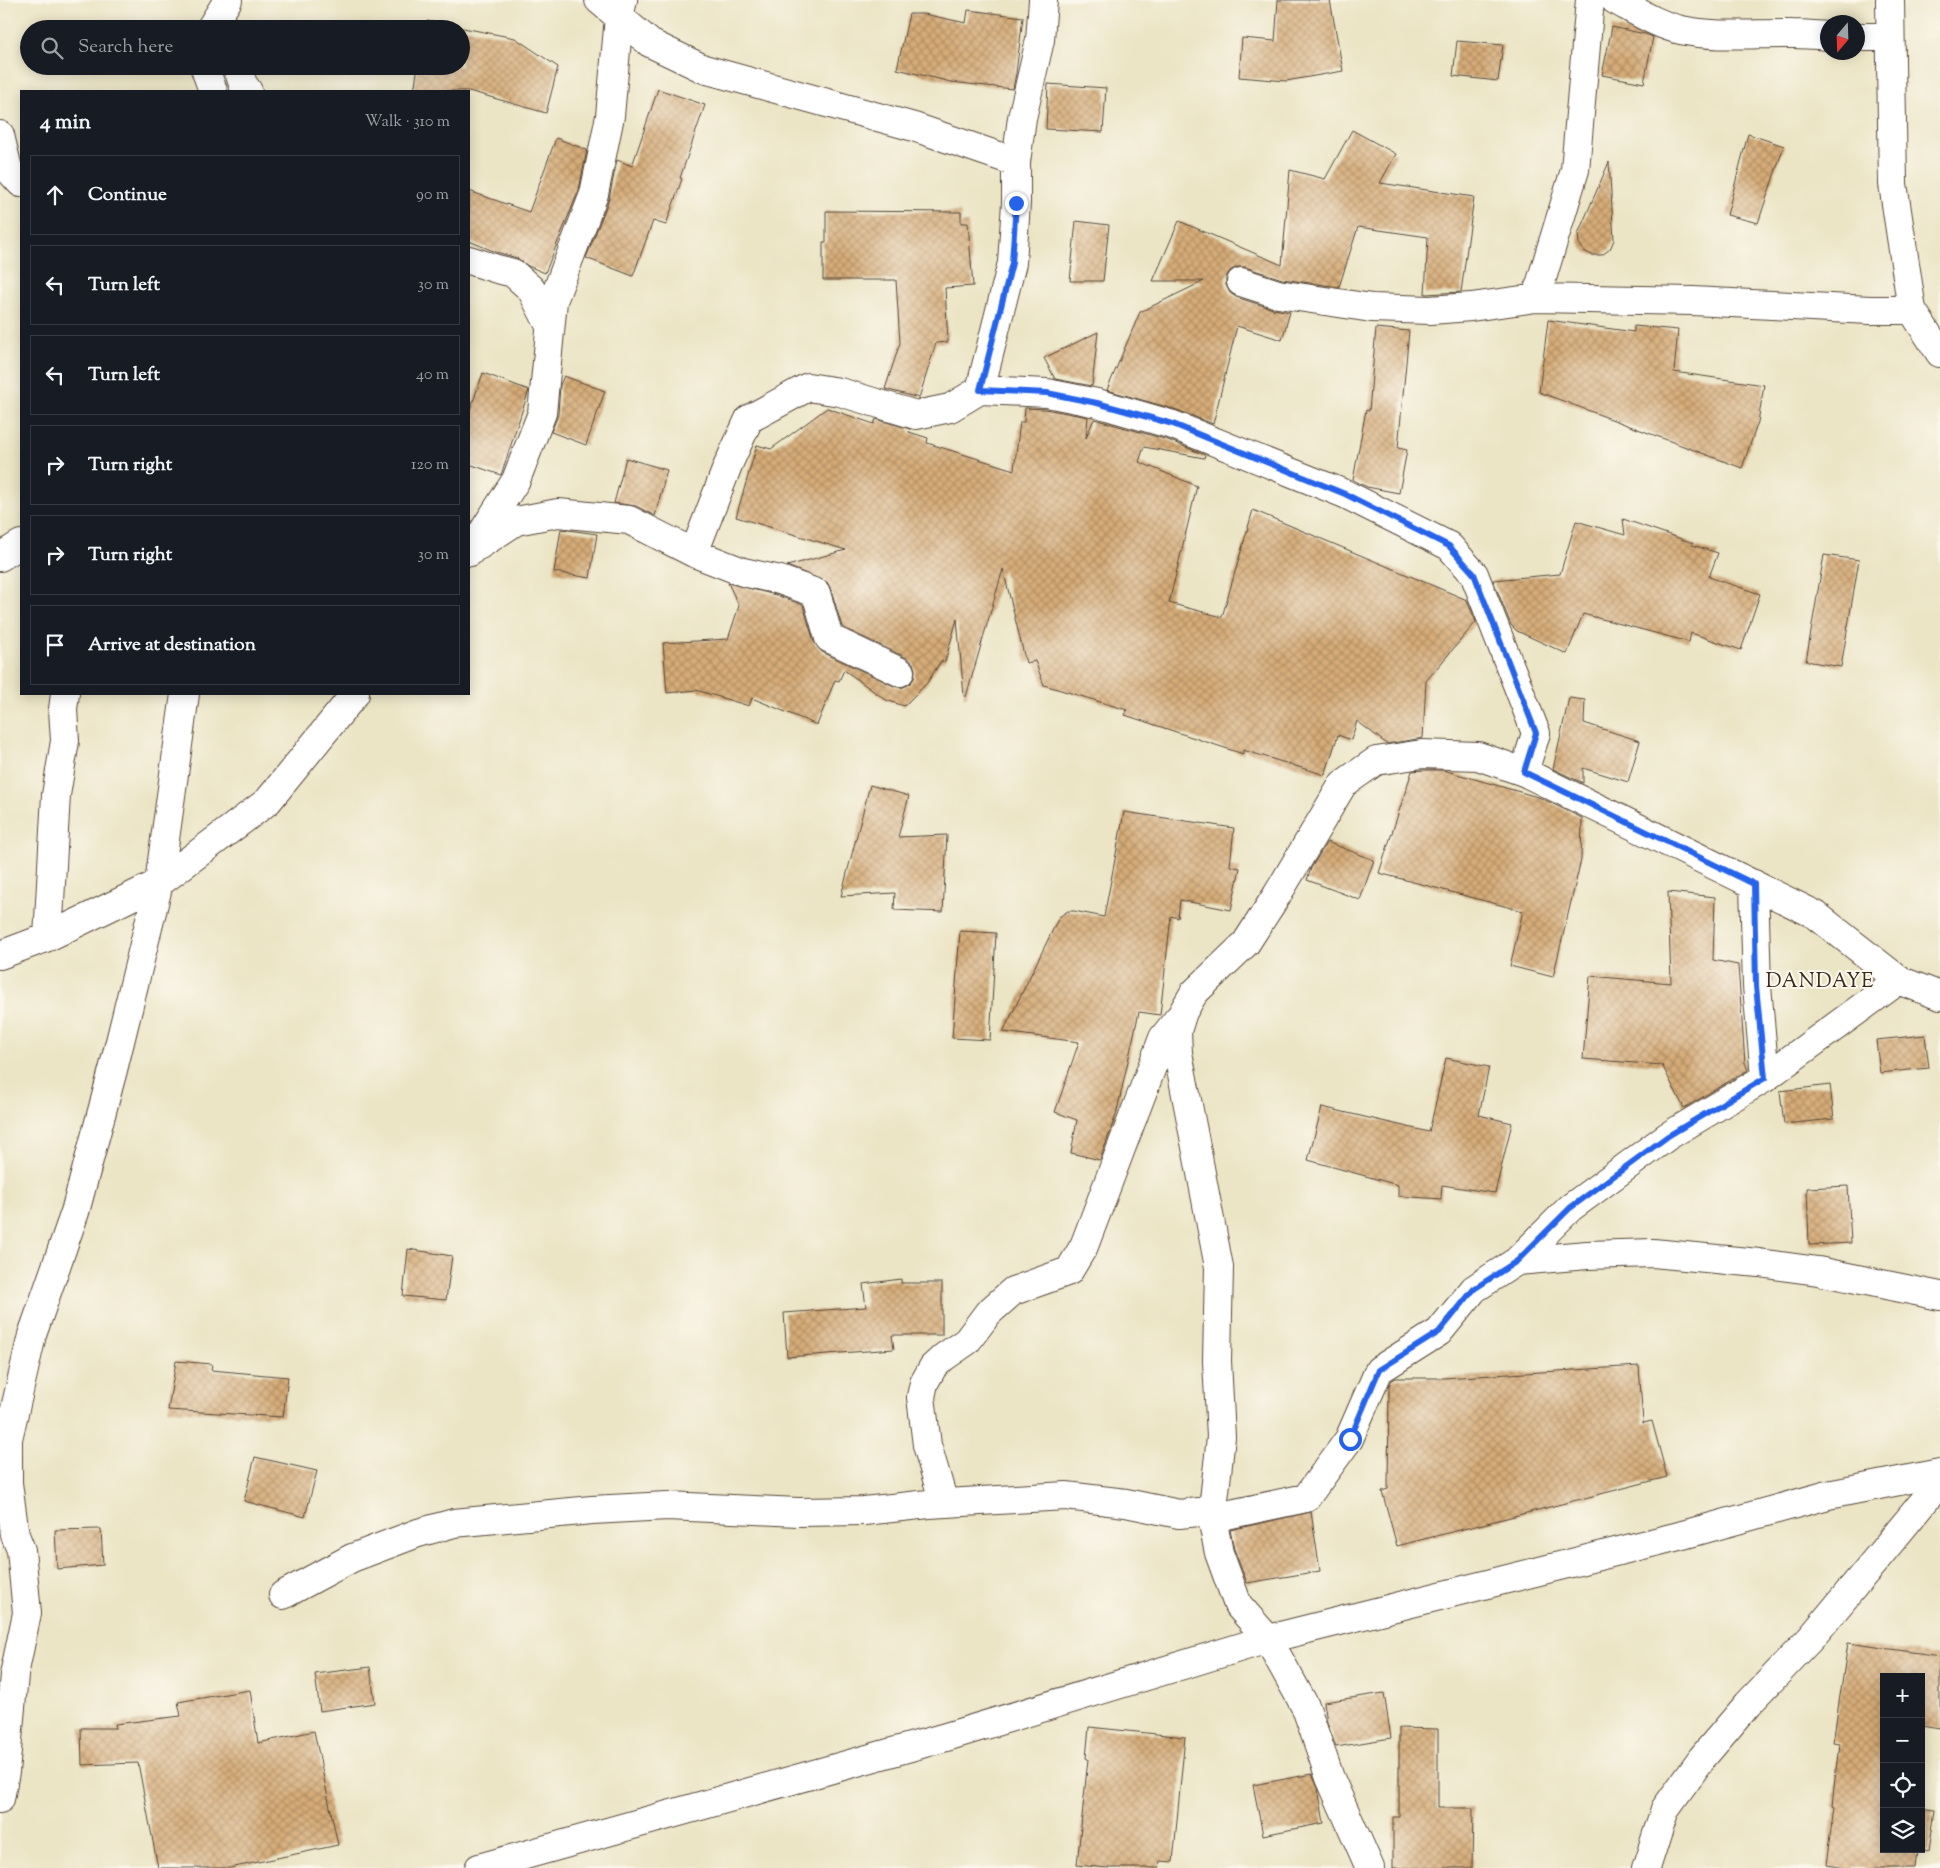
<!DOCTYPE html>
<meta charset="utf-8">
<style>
body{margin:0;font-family:"Sorts Mill Goudy",serif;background:#242831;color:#f1f3f6}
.controls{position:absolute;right:15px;bottom:15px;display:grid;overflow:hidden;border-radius:0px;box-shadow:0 2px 12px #0003}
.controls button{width:45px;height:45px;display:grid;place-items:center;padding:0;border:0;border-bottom:1px solid #363941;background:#171b24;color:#f1f3f6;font:25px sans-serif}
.compass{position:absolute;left:1820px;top:15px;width:45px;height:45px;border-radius:50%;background:#171b24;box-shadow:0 2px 12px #0003;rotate:199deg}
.stop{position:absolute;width:15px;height:15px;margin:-11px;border:4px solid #2563eb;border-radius:50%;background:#fff}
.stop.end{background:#2563eb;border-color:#fff;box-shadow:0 1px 5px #0008}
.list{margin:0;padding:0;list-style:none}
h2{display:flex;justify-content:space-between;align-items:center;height:65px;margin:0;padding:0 20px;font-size:21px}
h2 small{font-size:16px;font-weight:400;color:#9ea1a6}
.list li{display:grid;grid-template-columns:32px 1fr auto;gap:15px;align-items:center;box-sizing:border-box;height:80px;margin:0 10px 10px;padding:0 10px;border:1px solid #363941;border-radius:0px}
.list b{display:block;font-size:19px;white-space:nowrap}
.list em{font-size:16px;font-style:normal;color:#9ea1a6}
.icon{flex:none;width:28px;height:28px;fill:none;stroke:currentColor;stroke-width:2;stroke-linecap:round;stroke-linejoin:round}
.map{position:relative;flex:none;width:1940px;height:1868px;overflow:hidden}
.search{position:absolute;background:#171b24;box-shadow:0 2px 12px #0003;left:20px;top:20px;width:450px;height:55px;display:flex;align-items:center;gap:12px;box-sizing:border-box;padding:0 18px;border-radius:28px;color:#9ea1a6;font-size:19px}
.panel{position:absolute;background:#171b24;box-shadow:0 2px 12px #0003;left:20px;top:90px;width:450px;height:605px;border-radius:0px}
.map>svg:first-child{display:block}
.building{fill:url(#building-cross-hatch)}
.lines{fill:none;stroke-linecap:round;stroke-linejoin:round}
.minor-casing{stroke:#554637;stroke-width:30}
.tertiary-casing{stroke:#554637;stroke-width:30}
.minor{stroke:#fff;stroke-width:28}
.tertiary{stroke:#fff;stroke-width:28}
.route{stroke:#2563eb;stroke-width:6}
.labels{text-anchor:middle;stroke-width:4;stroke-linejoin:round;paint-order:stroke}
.quarter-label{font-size:20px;letter-spacing:1px;fill:#3b2a1e;stroke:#fbf7ec}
</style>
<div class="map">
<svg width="1940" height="1868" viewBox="0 0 1940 1868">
<defs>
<pattern id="building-cross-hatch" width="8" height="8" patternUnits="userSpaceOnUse" patternTransform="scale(1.25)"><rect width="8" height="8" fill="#d6ac78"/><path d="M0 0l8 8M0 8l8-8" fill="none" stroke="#af8c62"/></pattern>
</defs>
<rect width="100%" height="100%" fill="#fbf7ec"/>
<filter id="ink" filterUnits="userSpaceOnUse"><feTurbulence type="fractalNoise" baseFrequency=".02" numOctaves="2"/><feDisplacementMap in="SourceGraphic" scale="10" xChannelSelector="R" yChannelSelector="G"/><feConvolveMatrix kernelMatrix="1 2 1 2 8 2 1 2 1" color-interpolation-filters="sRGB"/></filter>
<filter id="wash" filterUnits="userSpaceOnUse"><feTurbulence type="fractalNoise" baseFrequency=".0096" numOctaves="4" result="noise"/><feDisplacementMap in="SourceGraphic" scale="20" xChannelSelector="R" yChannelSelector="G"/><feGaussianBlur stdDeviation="1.12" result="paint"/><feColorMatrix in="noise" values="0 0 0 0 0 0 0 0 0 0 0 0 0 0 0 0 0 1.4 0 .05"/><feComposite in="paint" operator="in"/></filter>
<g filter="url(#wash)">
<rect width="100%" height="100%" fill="#ebe4c5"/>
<g id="blocks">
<path class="building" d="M1278 0H1330L1343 71 1286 81 1239 77 1242 38 1275 41Z
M968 10 1023 17 1016 73 1013 89 951 82 897 69 909 14H924L966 23Z
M427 21 515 38 558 67 546 113 469 91H414L418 66H461V29H426Z
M1612 27 1645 34 1653 37 1644 83 1602 75Z
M1457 41 1503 45 1498 81 1453 76Z
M1048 84 1106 88 1103 132 1046 129Z
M658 89 705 105 680 178 682 179 666 225 653 221 633 276 586 258 609 199 617 160 632 166Z
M1352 130 1396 154 1380 183 1474 197 1461 292 1425 294 1428 237 1358 227 1339 287 1282 279 1245 267H1237L1230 271 1226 277V285L1230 293 1236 297 1273 309 1290 312 1282 340 1237 326 1213 424 1177 410 1107 390 1140 312 1204 281H1153L1179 221 1282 265 1290 170 1325 179Z
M1748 134 1784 146 1758 223 1727 215Z
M556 138 587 150 579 190 545 273 528 266 517 258 496 252 469 241V191L529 212Z
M1609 162 1614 240 1610 249 1602 255H1592L1584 251 1579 243 1578 234Z
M826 211 961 212V223H968L973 286 945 288 948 342 936 343 919 398 885 389 900 343 896 280H823V242H826Z
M1076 221 1109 225 1103 281H1070Z
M1548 320 1634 332V326L1678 330 1674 372 1764 385 1758 422 1742 468 1539 392Z
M1376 328 1409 331 1398 448 1407 450 1399 493 1367 487 1353 480 1366 410 1369 411Z
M1098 332 1092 386 1055 379 1044 358Z
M483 373 529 390 501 475 469 464V413Z
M564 376 605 391 586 445 551 432 558 415 560 385Z
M827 408 874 424 876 419 910 429 909 432 928 438 927 443 1014 470 1020 422H1024L1025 408 1045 409 1088 417 1086 438 1094 419 1168 440 1205 455 1204 458 1144 447 1139 462 1197 486 1169 603 1222 617 1253 510 1467 600 1476 622 1426 681 1423 738 1387 744 1357 721 1351 740 1338 735 1325 775 1243 750V754L1125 715 1127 710 1044 685 1035 661 1026 663 1003 569 966 697 964 696 957 619 945 662 941 661 927 683 904 706 886 700 844 670 839 681 835 680 817 725 752 698 749 706 696 690 667 693 663 643 728 639 739 606 728 583 776 595 803 605 814 642 822 652 894 686 901 688 908 685 914 679 915 670 913 663 907 658 842 627 831 589 827 582 787 566 846 550 736 517 757 445 771 449Z
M626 458 667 470 655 516 636 506 614 503Z
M1623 519 1693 543 1692 545 1718 553 1709 577 1760 594 1741 650 1691 633 1689 642 1583 614 1567 654 1517 631 1511 625 1493 580 1560 574 1576 521 1625 535Z
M561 529 597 534 590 578 554 572Z
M1824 555 1859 560 1841 667 1806 661Z
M1569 698 1585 700 1584 723 1640 741 1628 782 1583 768V783L1553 769Z
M1423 770H1443L1541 798 1582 818 1581 860 1553 977 1510 966 1523 911 1379 873 1412 771Z
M870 785 909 796 898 837 947 835 943 912 894 910 895 893 841 896Z
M1124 812 1234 828 1230 866 1240 868 1231 910 1180 900 1178 918 1171 916 1160 1015 1139 1012 1116 1115 1100 1160 1071 1153 1077 1120 1055 1112 1079 1042 1003 1032 1059 917 1068 911H1074L1104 917Z
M1327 842 1374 860 1360 900 1307 880 1311 868Z
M1668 892 1715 897 1713 960 1738 965 1745 1063 1748 1070 1684 1108 1662 1065 1583 1059 1590 976 1671 983Z
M960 931 996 933 990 1040 952 1038Z
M1925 1035 1929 1068 1880 1073 1876 1040Z
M1446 1058 1489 1067 1479 1115 1512 1123 1495 1193 1442 1185 1441 1199 1398 1196V1185L1308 1160 1322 1107 1429 1132Z
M1830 1085 1834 1119 1784 1124 1780 1091Z
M1848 1186 1851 1243 1809 1245 1807 1188Z
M408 1249 452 1256 446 1300 403 1296Z
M901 1279V1283H942V1335H892L894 1349 787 1357 784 1313 866 1307 863 1284Z
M176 1361 212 1364 211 1370 288 1377 283 1417 168 1410Z
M1639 1366 1643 1423 1652 1421 1667 1477 1397 1546 1382 1491 1388 1489 1389 1386 1391 1381 1396 1378H1444Z
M255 1457 317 1471 305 1517 244 1501Z
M1311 1512 1320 1571 1247 1583 1234 1549 1230 1530Z
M101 1529 103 1565 57 1569 55 1530Z
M1848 1643 1940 1656V1729L1921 1726V1677H1884V1849H1921V1808L1934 1810 1928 1852 1917 1850 1915 1868H1845L1826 1865 1834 1806 1832 1805 1839 1743 1833 1742Z
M370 1667 375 1703 320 1711 315 1674Z
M250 1690 258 1743 314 1731 338 1845 230 1868H158L138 1763 82 1765 81 1728H116L115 1724 181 1716 178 1702Z
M1384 1693 1391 1738 1336 1747 1327 1722 1324 1702Z
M1089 1727 1185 1737 1173 1862 1160 1861 1159 1868H1108L1077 1865 1088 1759 1086 1758Z
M1399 1728 1438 1729V1808H1473L1472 1868H1393V1817H1399Z
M1312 1774 1318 1788 1324 1823 1263 1835 1253 1785Z"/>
</g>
</g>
<g filter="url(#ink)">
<use href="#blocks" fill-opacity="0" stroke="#554637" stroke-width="1"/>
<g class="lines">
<defs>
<path id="minor" d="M599 0 650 43 704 69 914 127 1016 162
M1615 0C1636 11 1658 25 1681 30 1719 38 1755 33 1793 34 1804 34 1816 35 1828 36
M210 29 228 0
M1858 37H1890
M204 66 213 91
M237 66 243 84 248 91
M0 135 8 169 21 183
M469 260 497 269 513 273 531 289 550 326
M1241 282 1278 294 1372 308 1430 310 1471 307 1536 298 1693 301 1870 310H1912
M1536 298 1575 170 1590 0
M980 390 1012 263 1016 203V162L1022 118 1040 40 1043 0
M478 546 516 521 558 513 629 520 694 553 743 572 780 580 816 593 829 638 900 672
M470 552 516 480 542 413 553 301 594 194 610 116 619 17 623 0
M694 553 728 465 749 419 808 387 840 392 916 415 950 408 980 390 1047 393 1097 403 1173 425 1345 494 1449 546 1474 574 1536 733 1524 772
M0 557 21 544
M1754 884 1757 986 1765 1078
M48 937 56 795 65 741 63 709 65 694
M0 955 48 937 159 883 268 801 355 694
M1517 1261 1570 1208 1668 1136 1765 1078 1899 980
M944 1503 927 1445 921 1397 924 1383 933 1367 944 1357 967 1341 988 1313 1013 1291 1069 1271 1084 1246 1163 1038 1178 1019
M283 1595 352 1558 418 1533 454 1523 592 1510 667 1506 798 1512 864 1511 929 1504 1066 1496 1126 1503 1179 1514 1199 1512 1212 1518 1306 1498 1349 1439 1379 1370 1439 1332 1474 1289 1517 1261 1587 1255 1653 1253 1759 1263 1818 1271 1940 1296
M0 1799 5 1772 14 1675 27 1613 21 1550 15 1535 8 1483V1439L32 1335 75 1212 113 1070 159 883 185 694
M1370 1868 1330 1778 1306 1708 1268 1639 1238 1605 1219 1553 1212 1518 1221 1437 1217 1361 1219 1267 1178 1053 1177 1031 1183 1012 1194 993 1246 943 1277 895 1343 784 1376 761 1422 754 1478 756 1524 772 1816 915 1899 980 1940 996
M1646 1868 1665 1809 1702 1758 1748 1704 1811 1638 1940 1482"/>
<path id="tertiary" d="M1890 0 1893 184 1912 310 1940 353
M479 1868 946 1737 1268 1639 1679 1536 1828 1495 1940 1473"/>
</defs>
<use href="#minor" class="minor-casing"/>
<use href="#tertiary" class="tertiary-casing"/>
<use href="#minor" class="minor"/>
<use href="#tertiary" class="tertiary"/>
</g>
</g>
<g class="lines" filter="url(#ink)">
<path class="route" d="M1016 203 1012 263 980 390 1047 393 1097 403 1173 424 1345 494 1449 546 1474 574 1536 733 1524 772 1754 884 1756 986 1765 1078 1668 1136 1570 1208 1517 1261 1474 1289 1439 1332 1379 1370 1350 1439"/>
</g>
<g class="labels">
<g class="quarter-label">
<text x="1820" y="987">DANDAYE</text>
</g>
</g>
</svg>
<div class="controls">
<button>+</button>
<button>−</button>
<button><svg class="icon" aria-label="locate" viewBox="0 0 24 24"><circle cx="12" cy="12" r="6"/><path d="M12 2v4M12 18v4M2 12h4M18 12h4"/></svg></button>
<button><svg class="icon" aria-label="layers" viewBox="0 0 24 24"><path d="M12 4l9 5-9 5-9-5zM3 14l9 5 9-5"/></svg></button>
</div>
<svg class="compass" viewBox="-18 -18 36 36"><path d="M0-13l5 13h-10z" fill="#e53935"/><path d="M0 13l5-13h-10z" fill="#9ea1a6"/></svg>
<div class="stop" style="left:1350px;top:1439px"></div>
<div class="stop end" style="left:1016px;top:203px"></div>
<div class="search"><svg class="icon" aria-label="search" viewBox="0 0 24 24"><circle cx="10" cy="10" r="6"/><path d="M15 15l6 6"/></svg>Search here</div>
<section class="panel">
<h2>4 min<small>Walk · 310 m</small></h2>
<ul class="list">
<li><svg class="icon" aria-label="ahead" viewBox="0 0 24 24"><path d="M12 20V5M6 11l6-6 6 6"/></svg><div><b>Continue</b></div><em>90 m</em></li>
<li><svg class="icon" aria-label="left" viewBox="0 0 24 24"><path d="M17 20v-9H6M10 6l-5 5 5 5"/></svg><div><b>Turn left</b></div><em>30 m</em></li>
<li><svg class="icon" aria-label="left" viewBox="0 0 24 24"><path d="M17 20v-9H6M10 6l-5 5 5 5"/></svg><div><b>Turn left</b></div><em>40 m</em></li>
<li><svg class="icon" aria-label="right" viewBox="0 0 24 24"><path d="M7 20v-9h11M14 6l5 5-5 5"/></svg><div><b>Turn right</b></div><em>120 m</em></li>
<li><svg class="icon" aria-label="right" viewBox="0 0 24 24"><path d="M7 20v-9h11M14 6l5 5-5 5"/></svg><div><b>Turn right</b></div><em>30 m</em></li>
<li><svg class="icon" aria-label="arrive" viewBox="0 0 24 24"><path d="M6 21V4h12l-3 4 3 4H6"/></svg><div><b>Arrive at destination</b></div></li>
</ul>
</section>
</div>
